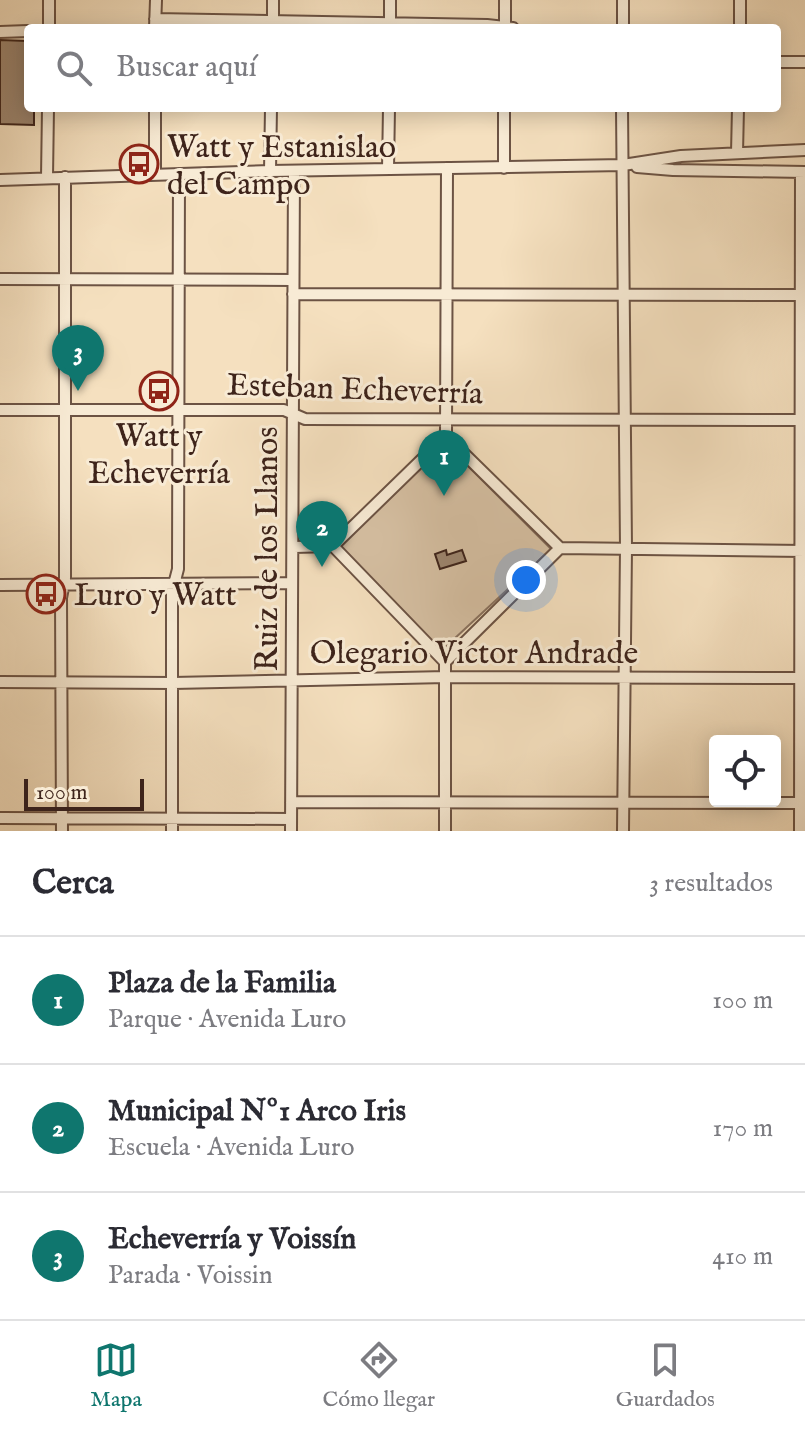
<!DOCTYPE html>
<html lang="es">
<meta charset="utf-8">
<style>
body{margin:0;font-family:"IM FELL English",serif;background:#f2f2f3;color:#2b2b33}
.controls{position:absolute;right:24px;bottom:24px;display:grid;overflow:hidden;border-radius:8px;box-shadow:0 4px 20px #0003}
.controls button{width:72px;height:72px;display:grid;place-items:center;padding:0;border:0;border-bottom:2px solid #e1e1e2;background:#fff;color:#2b2b33;font:40px sans-serif}
.scale{position:absolute;left:24px;bottom:20px;width:120px;box-sizing:border-box;padding-left:8px;border:4px solid #3e241b;border-top:0;font-size:22px;line-height:28px;white-space:nowrap;color:#3e241b;-webkit-text-stroke:6px #f8ebd5;paint-order:stroke}
.you{position:absolute;left:526px;top:580px;width:28px;height:28px;margin:-20px;border:6px solid #fff;border-radius:50%;background:#1a73e8;box-shadow:0 0 0 12px #1a73e833}
.badge{display:grid;place-items:center;width:52px;height:52px;border-radius:50%;background:#0f766e;color:#fff;font-size:26px;font-weight:700}
.pin{position:absolute;translate:-50% -66px;filter:drop-shadow(0 2px 4px #0008)}
.pin::after{content:'';position:absolute;top:42px;width:28px;height:24px;background:inherit;clip-path:polygon(0 0,100% 0,50% 100%)}
.list{margin:0;padding:0;list-style:none}
h2{display:flex;justify-content:space-between;align-items:center;height:104px;margin:0;padding:0 32px;font-size:34px}
h2 small{font-size:26px;font-weight:400;color:#7c7c81}
.list li{display:grid;grid-template-columns:52px 1fr auto;gap:24px;align-items:center;box-sizing:border-box;height:128px;padding:0 32px;border-top:2px solid #e1e1e2}
.list b{display:block;font-size:30px;white-space:nowrap}
.list p{margin:0;font-size:26px;white-space:nowrap;color:#7c7c81}
.list em{font-size:26px;font-style:normal;color:#7c7c81}
.icon{flex:none;width:44px;height:44px;fill:none;stroke:currentColor;stroke-width:2;stroke-linecap:round;stroke-linejoin:round}
.map{position:relative;flex:none;width:805px;height:831px;overflow:hidden}
.search{position:absolute;background:#fff;box-shadow:0 4px 20px #0003;left:24px;right:24px;top:24px;height:88px;display:flex;align-items:center;gap:20px;box-sizing:border-box;padding:0 28px;border-radius:8px;color:#7c7c81;font-size:30px}
.sheet{height:488px;background:#fff}
nav{display:flex;justify-content:space-around;align-items:center;box-sizing:border-box;height:112px;border-top:2px solid #e1e1e2;background:#fff;font-size:22px;color:#7c7c81}
nav a{display:grid;justify-items:center;gap:4px}
nav .on{color:#0f766e}
.map>svg:first-child{display:block}
.green{fill:#d6c0a3;stroke:#8a725f;stroke-width:2}
.building{fill:#9d8670;stroke:#3e241b;stroke-width:2}
.lines{fill:none;stroke-linecap:round;stroke-linejoin:round}
.minor-casing{stroke:#6c5344;stroke-width:14}
.minor{stroke:#f8ebd5;stroke-width:10}
.labels{text-anchor:middle;stroke-width:6;stroke-linejoin:round;paint-order:stroke}
.poi-label{font-size:32px;fill:#3e241b;stroke:#f8ebd5;text-anchor:start}
.street-label{font-size:32px;fill:#3e241b;stroke:#f8ebd5}
</style>
<div class="map">
<svg width="805" height="831" viewBox="0 0 805 831">
<rect width="100%" height="100%" fill="#f5e0bf"/>
<filter id="stains"><feTurbulence type="fractalNoise" baseFrequency=".0025" numOctaves="4"/><feColorMatrix values="0 0 0 0 .2 0 0 0 0 .09 0 0 0 0 .02 0 0 0 .5 -.17"/></filter>
<radialGradient id="worn" r=".72"><stop offset=".6" stop-color="#630" stop-opacity="0"/><stop offset="1" stop-color="#630" stop-opacity=".3"/></radialGradient>
<path class="green" d="M444 442 551 549 440 652 338 547Z"/>
<path class="building" d="M0 40 28 41V108H34V125L0 124Z
M446 550 447 555 462 550 466 561 440 569 435 554Z"/>
<g class="lines">
<defs>
<path id="minor" d="M155 19 487 25 513 28
M390 26V0
M49 28V0
M155 28 156 0
M273 28V0
M505 28V0
M623 28V0
M740 28V0
M0 32 28 31
M777 62H805
M622 108 626 548 623 831
M737 153 738 108
M637 167 673 170 805 172
M504 168V108
M388 169 389 108
M270 171 271 108
M155 174V108
M47 177 48 108
M0 180 270 171 623 165 681 156 805 150
M0 279 293 280
M293 294 805 295
M0 410H284L305 419 805 420
M446 436 447 168
M446 436 560 548
M333 546 445 662
M294 547 333 546 446 436
M0 585 292 583
M445 662 560 548 805 551
M445 662V831
M0 682 173 683 446 677 805 678
M291 802 805 803
M0 818 291 819
M62 831 61 598 65 578V177
M172 831V592L178 569 179 174
M291 831 294 171
M800 831 801 172"/>
</defs>
<use href="#minor" class="minor-casing"/>
<use href="#minor" class="minor"/>
</g>
<defs>
<symbol id="bus-ring" viewBox="-11 -11 22 22"><circle r="9.5" fill="#f8ebd5" stroke="#8f2418" stroke-width="1.5"/><path d="M-5-6H5V4H4V6H2V4H-2V6H-4V4H-5ZM-3.5-4V0h7V-4ZM-3.5 1.2v1.5H-2V1.2ZM2 1.2v1.5H3.5V1.2Z" fill="#8f2418"/></symbol>
</defs>
<g fill-rule="evenodd">
<use href="#bus-ring" x="117" y="142" width="44" height="44"/>
<use href="#bus-ring" x="137" y="369" width="44" height="44"/>
<use href="#bus-ring" x="24" y="572" width="44" height="44"/>
</g>
<g class="labels">
<g class="poi-label">
<text x="167" y="157">Watt y Estanislao<tspan x="167" dy="37">del Campo</tspan></text>
<text x="159" y="446" text-anchor="middle">Watt y<tspan x="159" dy="37">Echeverría</tspan></text>
<text x="74" y="605">Luro y Watt</text>
</g>
<g class="street-label">
<text transform="translate(355 388) rotate(2)" y="11">Esteban Echeverría</text>
<text transform="translate(266 549) rotate(-90)" y="11">Ruiz de los Llanos</text>
<text x="474" y="663">Olegario Victor Andrade</text>
</g>
</g>
<rect width="100%" height="100%" filter="url(#stains)"/>
<rect width="100%" height="100%" fill="url(#worn)"/>
</svg>
<div class="controls">
<button><svg class="icon" aria-label="locate" viewBox="0 0 24 24"><circle cx="12" cy="12" r="6"/><path d="M12 2v4M12 18v4M2 12h4M18 12h4"/></svg></button>
</div>
<div class="scale">100 m</div>
<div class="you"></div>
<div class="pin badge" style="left:444px;top:496px">1</div>
<div class="pin badge" style="left:322px;top:567px">2</div>
<div class="pin badge" style="left:78px;top:391px">3</div>
<div class="search"><svg class="icon" aria-label="search" viewBox="0 0 24 24"><circle cx="10" cy="10" r="6"/><path d="M15 15l6 6"/></svg>Buscar aquí</div>
</div>
<section class="sheet">
<h2>Cerca<small>3 resultados</small></h2>
<ul class="list">
<li><span class="badge">1</span><div><b>Plaza de la Familia</b><p>Parque · Avenida Luro</p></div><em>100 m</em></li>
<li><span class="badge">2</span><div><b>Municipal Nº1 Arco Iris</b><p>Escuela · Avenida Luro</p></div><em>170 m</em></li>
<li><span class="badge">3</span><div><b>Echeverría y Voissín</b><p>Parada · Voissin</p></div><em>410 m</em></li>
</ul>
</section>
<nav>
<a class="on"><svg class="icon" aria-label="map" viewBox="0 0 24 24"><path d="M3 6l6-2 6 2 6-2v14l-6 2-6-2-6 2zM9 4v14M15 6v14"/></svg>Mapa</a>
<a><svg class="icon" aria-label="directions" viewBox="0 0 24 24"><path d="M12 3l9 9-9 9-9-9zM9 14v-3h6M13 9l2 2-2 2"/></svg>Cómo llegar</a>
<a><svg class="icon" aria-label="saved" viewBox="0 0 24 24"><path d="M7 4h10v16l-5-4-5 4z"/></svg>Guardados</a>
</nav>
